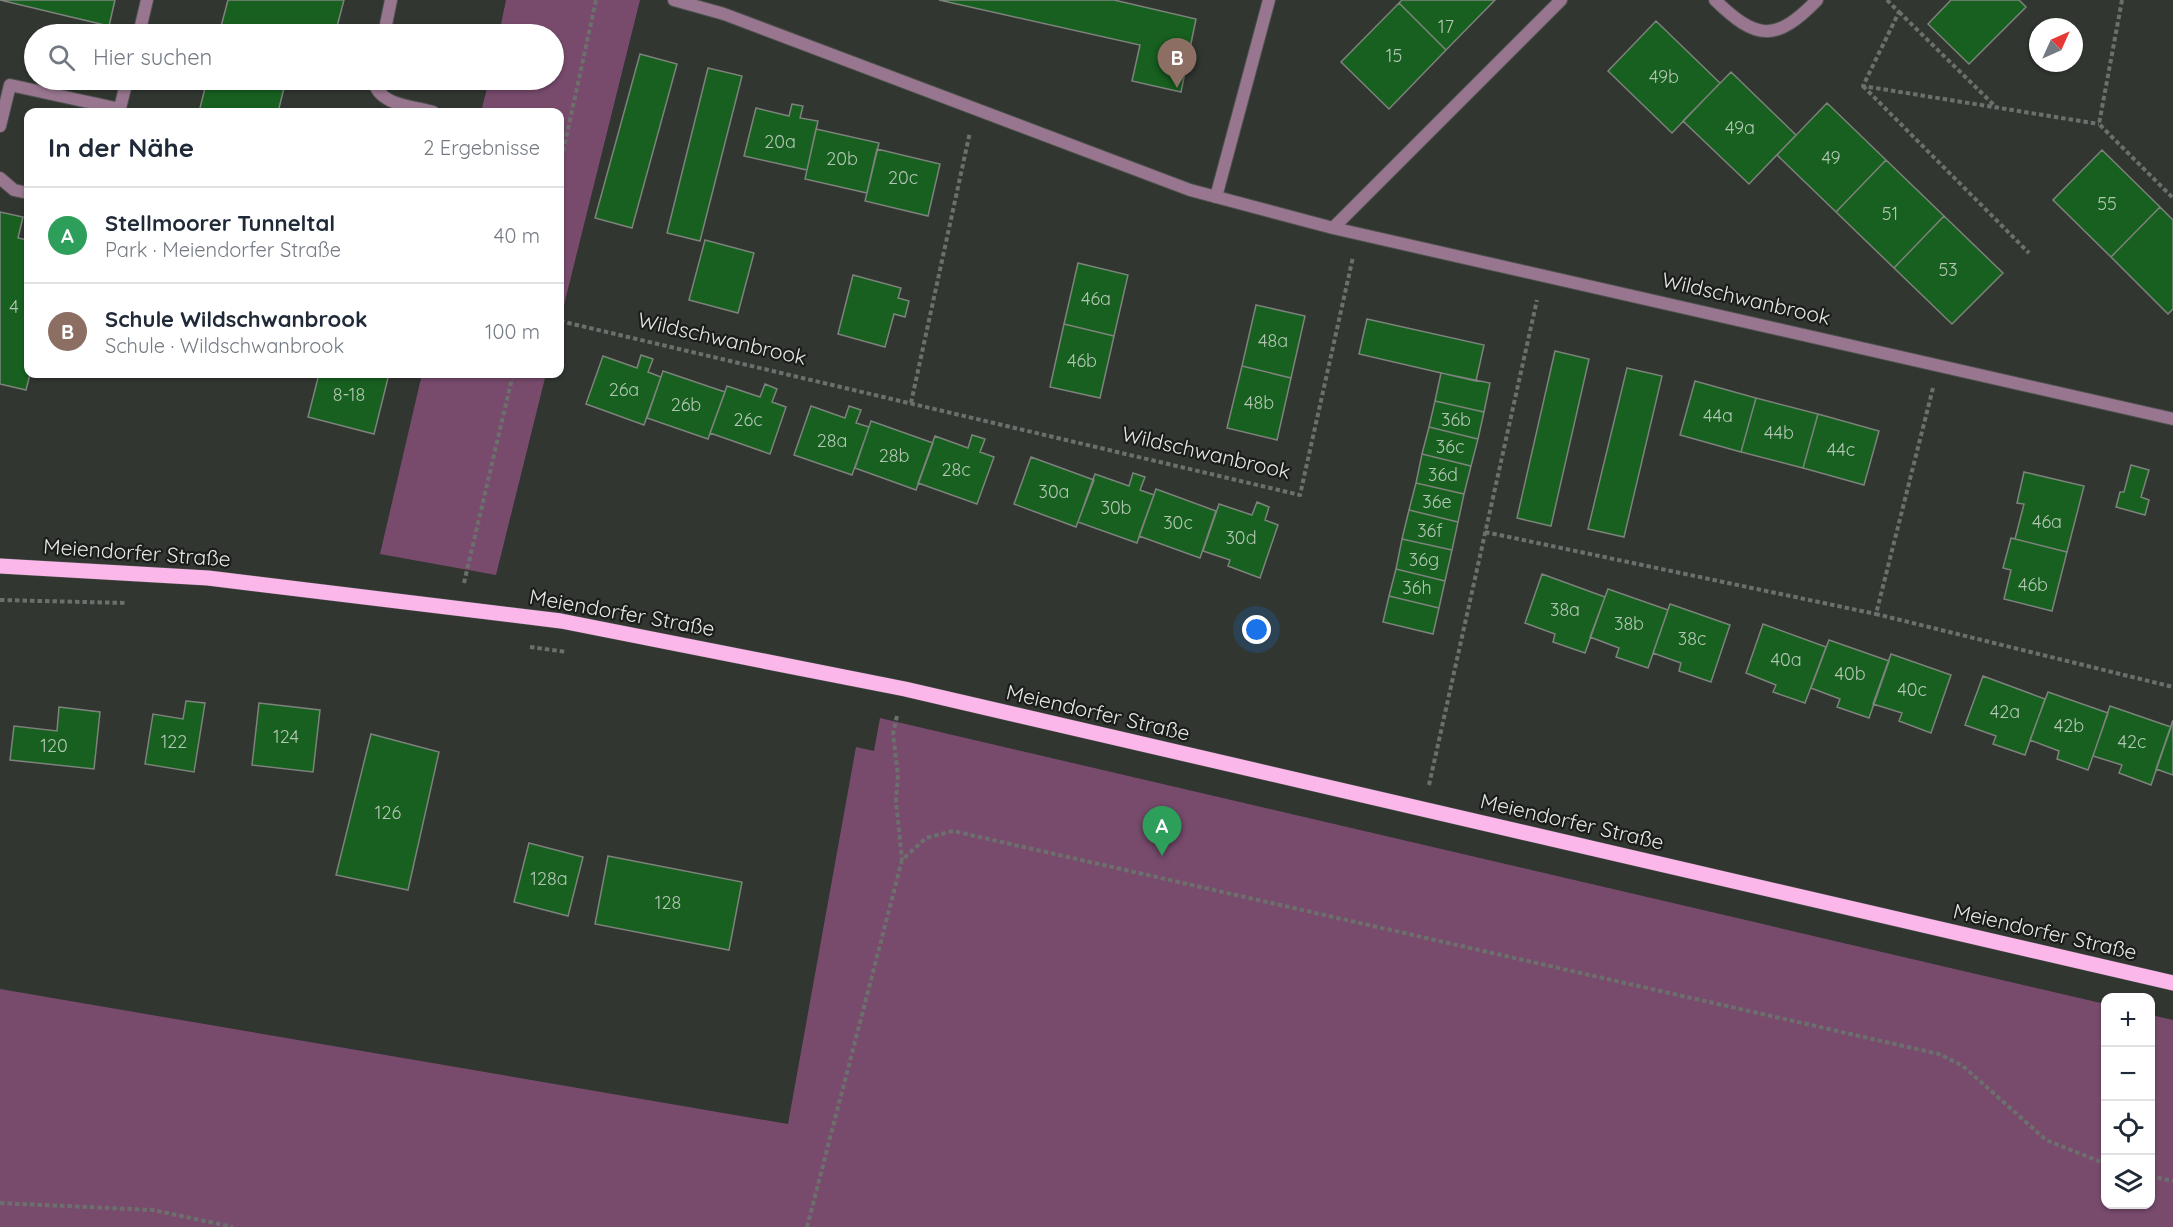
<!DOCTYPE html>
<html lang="de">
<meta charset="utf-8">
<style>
body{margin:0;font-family:Quicksand,sans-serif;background:#f6f6f7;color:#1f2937}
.controls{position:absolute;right:18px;bottom:18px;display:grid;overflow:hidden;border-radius:12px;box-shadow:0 2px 4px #0004}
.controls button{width:54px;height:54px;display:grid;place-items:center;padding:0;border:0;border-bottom:2px solid #e0e1e3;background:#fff;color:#1f2937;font:30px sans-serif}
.compass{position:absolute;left:2029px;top:18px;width:54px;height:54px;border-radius:50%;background:#fff;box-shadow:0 2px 4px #0004;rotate:45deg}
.you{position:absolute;left:1257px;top:630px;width:21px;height:21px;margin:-15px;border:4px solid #fff;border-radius:50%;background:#1a73e8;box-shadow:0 0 0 9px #1a73e833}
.badge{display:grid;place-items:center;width:39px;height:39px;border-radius:50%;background:#b45309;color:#fff;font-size:20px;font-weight:700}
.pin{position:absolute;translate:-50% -50px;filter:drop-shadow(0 2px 3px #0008)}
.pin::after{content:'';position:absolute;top:32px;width:21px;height:18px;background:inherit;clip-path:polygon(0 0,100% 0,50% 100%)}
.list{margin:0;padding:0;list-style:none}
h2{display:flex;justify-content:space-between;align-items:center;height:78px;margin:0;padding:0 24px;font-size:26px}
h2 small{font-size:20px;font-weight:400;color:#747a83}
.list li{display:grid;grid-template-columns:39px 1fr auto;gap:18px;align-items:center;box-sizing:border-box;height:96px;padding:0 24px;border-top:2px solid #e0e1e3}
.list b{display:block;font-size:22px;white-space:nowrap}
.list p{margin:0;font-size:20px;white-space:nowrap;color:#747a83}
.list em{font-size:20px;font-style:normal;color:#747a83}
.icon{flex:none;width:33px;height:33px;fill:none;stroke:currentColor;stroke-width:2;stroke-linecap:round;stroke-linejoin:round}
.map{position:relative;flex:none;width:2173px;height:1227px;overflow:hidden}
.search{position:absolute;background:#fff;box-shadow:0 2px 4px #0004;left:24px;top:24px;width:540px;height:66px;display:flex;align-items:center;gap:15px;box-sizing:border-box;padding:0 21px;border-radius:33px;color:#747a83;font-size:22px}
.panel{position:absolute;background:#fff;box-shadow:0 2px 4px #0004;left:24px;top:108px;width:540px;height:270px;border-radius:12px}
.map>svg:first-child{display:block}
.green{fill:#784b6d}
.building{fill:#17601f;stroke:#7d827c;stroke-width:1.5}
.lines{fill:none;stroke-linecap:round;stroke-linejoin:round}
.service-casing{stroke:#4e524e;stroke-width:14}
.minor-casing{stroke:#4e524e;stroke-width:14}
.primary-casing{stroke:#4e524e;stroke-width:16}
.path{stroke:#6c706c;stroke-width:4;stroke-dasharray:4.5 3;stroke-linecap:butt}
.service{stroke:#98768f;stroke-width:12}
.minor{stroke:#98768f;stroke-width:12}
.primary{stroke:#fbb7ea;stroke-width:15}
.labels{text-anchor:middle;stroke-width:4.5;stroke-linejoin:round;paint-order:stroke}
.number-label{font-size:18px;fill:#b2c6b4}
.street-label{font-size:21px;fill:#e5e8e5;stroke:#1b1d1a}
</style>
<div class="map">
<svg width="2173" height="1227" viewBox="0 0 2173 1227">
<rect width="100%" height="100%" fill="#313631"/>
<path class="green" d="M506 0H640L560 321V112H481L489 80H554V34H499Z
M422 374H546L496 575 380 554Z
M880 718 2105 1004 2106 1204H2150L2151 1015 2173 1020V1227H0V989L788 1124 856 747 874 751Z"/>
<path class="building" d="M0 0H115L109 26Z
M228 0H344L335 34H219Z
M939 0H1114L1196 19 1181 92 1132 81 1140 45Z
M1402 0H1495L1446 50 1399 3Z
M1951 0H2019L2026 7 1969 64 1928 24Z
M1399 3 1446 50 1389 109 1341 62Z
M1656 21 1720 83 1672 133 1608 71Z
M640 54 677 64 632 228 595 218Z
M708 68 742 76 700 241 667 233Z
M1731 72 1796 135 1749 184 1683 121Z
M207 80H286L278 112H199Z
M1827 103 1886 160 1836 212 1777 155Z
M792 104 803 106 800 118 818 121 807 170 744 156 756 108 789 116Z
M816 129 879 143 867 193 805 179Z
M877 149 940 164 928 216 865 201Z
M2102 150 2160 207 2111 257 2053 200Z
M1886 160 1944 216 1894 268 1836 212Z
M2160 207 2173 220V309L2168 314 2111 257Z
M0 212 23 217 18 238 28 240 30 374 26 390 0 384Z
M1944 216 2003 273 1952 324 1894 268Z
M705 240 754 253 738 313 689 300Z
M1078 263 1128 275 1114 336 1064 324Z
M853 275 901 288 898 298 909 301 905 317 894 314 885 347 838 334Z
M1256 305 1305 316 1291 378 1242 366Z
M1367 319 1484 345 1476 381 1359 354Z
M1064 324 1114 336 1100 398 1050 387Z
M1555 351 1589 359 1551 526 1517 518Z
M641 355 653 359 648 372 661 377 644 425 586 404 603 356 637 368Z
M1242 366 1291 378 1277 440 1227 428Z
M1627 368 1662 376 1624 537 1588 529Z
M663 371 725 392 708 439 647 418Z
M1441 373 1490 383 1484 412 1435 401Z
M319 374H389L374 434 308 417Z
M1695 381 1756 398 1741 452 1680 435Z
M765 384 777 389 772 402 786 407 770 454 710 433 727 386 760 397Z
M1756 398 1818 414 1803 468 1741 452Z
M1435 401 1484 412 1478 439 1429 427Z
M811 406 845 418 849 406 861 410 856 423 869 427 852 475 794 455Z
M1818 414 1879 431 1864 485 1803 468Z
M871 421 933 443 916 490 855 468Z
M1429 427 1478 439 1471 466 1422 454Z
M972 435 985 439 980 452 994 457 977 504 918 483 935 436 968 448Z
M1422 454 1471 466 1464 494 1416 483Z
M1031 457 1094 480 1076 527 1014 504Z
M2131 465 2149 470 2141 497 2149 500 2145 515 2116 507 2120 492H2124Z
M2024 472 2084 486 2067 552 2015 539 2024 504 2017 503Z
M1133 473 1145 477 1140 490 1154 495 1137 543 1078 522 1095 474 1129 486Z
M1416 483 1464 494 1458 522 1409 510Z
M1156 489 1216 511 1200 558 1139 536Z
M1257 502 1269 507 1265 520 1278 525 1260 578 1228 566 1230 560 1203 551 1219 504 1252 515Z
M1409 510 1458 522 1452 550 1402 539Z
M2011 538 2067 552 2052 611 2004 599 2011 570 2003 568Z
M1402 539 1452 550 1445 581 1396 569Z
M1396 569 1445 581 1439 608 1389 596Z
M1542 574 1605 597 1585 653 1553 642 1555 634 1525 623Z
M1608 589 1668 610 1648 668 1616 657 1619 648 1590 637Z
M1389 596 1439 608 1433 634 1383 622Z
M1670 604 1730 625 1711 682 1679 671 1681 663 1653 653Z
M1763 624 1826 647 1805 703 1773 692 1776 685 1746 673Z
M1829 640 1889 661 1869 718 1837 707 1840 699 1811 688Z
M1891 654 1951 675 1931 733 1899 721 1902 713 1873 704Z
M1983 676 2045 699 2025 755 1993 744 1996 736 1965 725Z
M2048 692 2108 713 2088 770 2057 759 2059 751 2030 740Z
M186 701 205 703 194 772 145 764 153 714 183 719Z
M259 703 320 710 313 772 252 765Z
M2110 706 2171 727 2151 785 2119 773 2122 765 2093 756Z
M59 707 100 712 94 769 10 760 14 726 57 731Z
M2173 720V775L2156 769Z
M371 734 439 752 408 890 336 875Z
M529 843 583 857 568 916 514 902Z
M608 856 742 882 729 950 595 924Z"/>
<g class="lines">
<defs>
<path id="service" d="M139 34 147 0
M384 34 391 0
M374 80C377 105 412 106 433 112
M119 112 127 80
M0 126 10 85 120 109
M0 178 14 190 28 193
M1216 197 1269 0"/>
<path id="minor" d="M674 0 724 14 1190 190 1333 228 2173 419
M1715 0C1757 41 1776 42 1817 0
M1333 228 1561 0"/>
<path id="primary" d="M0 566 208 578 561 621 905 689 2173 983"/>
</defs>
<use href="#service" class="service-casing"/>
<use href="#minor" class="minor-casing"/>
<use href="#primary" class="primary-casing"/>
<path class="path" d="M1887 0 1899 12 1863 86 2099 124
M2122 0 2099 124 2173 198
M1899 12 1997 108
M1863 86 2029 253
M560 166 596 0
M560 321 1300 495 1353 257
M1933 388 1876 614 2173 687
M911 403 970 132
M1485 532 1876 614
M464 583 513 374
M0 600 126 603
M530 647 567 652
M897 716 893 734 898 775 896 801 902 860
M1429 785 1537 300
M2150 1176 2173 1181
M0 1203 153 1210 233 1227
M807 1227 902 860 926 838 953 831 1939 1054 1963 1066 2046 1140 2106 1164"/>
<use href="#service" class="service"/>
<use href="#minor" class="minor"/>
<use href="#primary" class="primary"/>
</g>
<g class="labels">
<g class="number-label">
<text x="1446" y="33">17</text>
<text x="1394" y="62">15</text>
<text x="1664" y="83">49b</text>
<text x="1740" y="134">49a</text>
<text x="780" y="148">20a</text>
<text x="1831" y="164">49</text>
<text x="842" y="165">20b</text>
<text x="903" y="184">20c</text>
<text x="2107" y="210">55</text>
<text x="1890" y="220">51</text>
<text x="1948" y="276">53</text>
<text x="1096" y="305">46a</text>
<text x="14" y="313">4</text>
<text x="1273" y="347">48a</text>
<text x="1082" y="367">46b</text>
<text x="624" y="396">26a</text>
<text x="349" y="401">8-18</text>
<text x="1259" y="409">48b</text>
<text x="686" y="411">26b</text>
<text x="1718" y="422">44a</text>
<text x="748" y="426">26c</text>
<text x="1456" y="426">36b</text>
<text x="1779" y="439">44b</text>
<text x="832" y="447">28a</text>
<text x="1450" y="453">36c</text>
<text x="1841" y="456">44c</text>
<text x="894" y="462">28b</text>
<text x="956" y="476">28c</text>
<text x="1443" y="481">36d</text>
<text x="1054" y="498">30a</text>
<text x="1437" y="508">36e</text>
<text x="1116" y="514">30b</text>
<text x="2047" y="528">46a</text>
<text x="1178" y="529">30c</text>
<text x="1430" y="537">36f</text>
<text x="1241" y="544">30d</text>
<text x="1424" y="566">36g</text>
<text x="2033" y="591">46b</text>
<text x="1417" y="594">36h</text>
<text x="1565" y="616">38a</text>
<text x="1629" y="630">38b</text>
<text x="1692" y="645">38c</text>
<text x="1786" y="666">40a</text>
<text x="1850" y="680">40b</text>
<text x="1912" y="696">40c</text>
<text x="2005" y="718">42a</text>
<text x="2069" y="732">42b</text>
<text x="286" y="743">124</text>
<text x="174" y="748">122</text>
<text x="2132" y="748">42c</text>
<text x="54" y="752">120</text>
<text x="388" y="819">126</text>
<text x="549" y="885">128a</text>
<text x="668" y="909">128</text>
</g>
<g class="street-label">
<text transform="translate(1746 299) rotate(13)" y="7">Wildschwanbrook</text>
<text transform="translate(722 339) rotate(13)" y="7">Wildschwanbrook</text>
<text transform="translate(1206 453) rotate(13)" y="7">Wildschwanbrook</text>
<text transform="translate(137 553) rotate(4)" y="7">Meiendorfer Straße</text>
<text transform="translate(622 613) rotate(10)" y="7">Meiendorfer Straße</text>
<text transform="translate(1098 713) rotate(13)" y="7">Meiendorfer Straße</text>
<text transform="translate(1572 822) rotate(13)" y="7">Meiendorfer Straße</text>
<text transform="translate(2045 932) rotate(13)" y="7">Meiendorfer Straße</text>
</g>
</g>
</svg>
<div class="controls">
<button>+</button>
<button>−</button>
<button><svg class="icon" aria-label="locate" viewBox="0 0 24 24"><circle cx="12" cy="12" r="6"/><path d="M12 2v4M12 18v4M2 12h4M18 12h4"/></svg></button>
<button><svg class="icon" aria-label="layers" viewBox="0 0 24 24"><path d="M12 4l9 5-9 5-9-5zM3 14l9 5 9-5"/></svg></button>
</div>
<svg class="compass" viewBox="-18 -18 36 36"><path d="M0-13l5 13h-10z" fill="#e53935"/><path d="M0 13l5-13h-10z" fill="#747a83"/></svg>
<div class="you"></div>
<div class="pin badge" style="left:1162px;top:856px;background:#2e9e5b">A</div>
<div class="pin badge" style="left:1177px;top:88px;background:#8d6e63">B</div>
<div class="search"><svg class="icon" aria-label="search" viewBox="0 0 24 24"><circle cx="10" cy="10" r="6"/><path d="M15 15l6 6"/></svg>Hier suchen</div>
<section class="panel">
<h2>In der Nähe<small>2 Ergebnisse</small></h2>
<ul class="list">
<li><span class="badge" style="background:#2e9e5b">A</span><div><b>Stellmoorer Tunneltal</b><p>Park · Meiendorfer Straße</p></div><em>40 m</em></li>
<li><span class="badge" style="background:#8d6e63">B</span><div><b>Schule Wildschwanbrook</b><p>Schule · Wildschwanbrook</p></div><em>100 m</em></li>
</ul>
</section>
</div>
